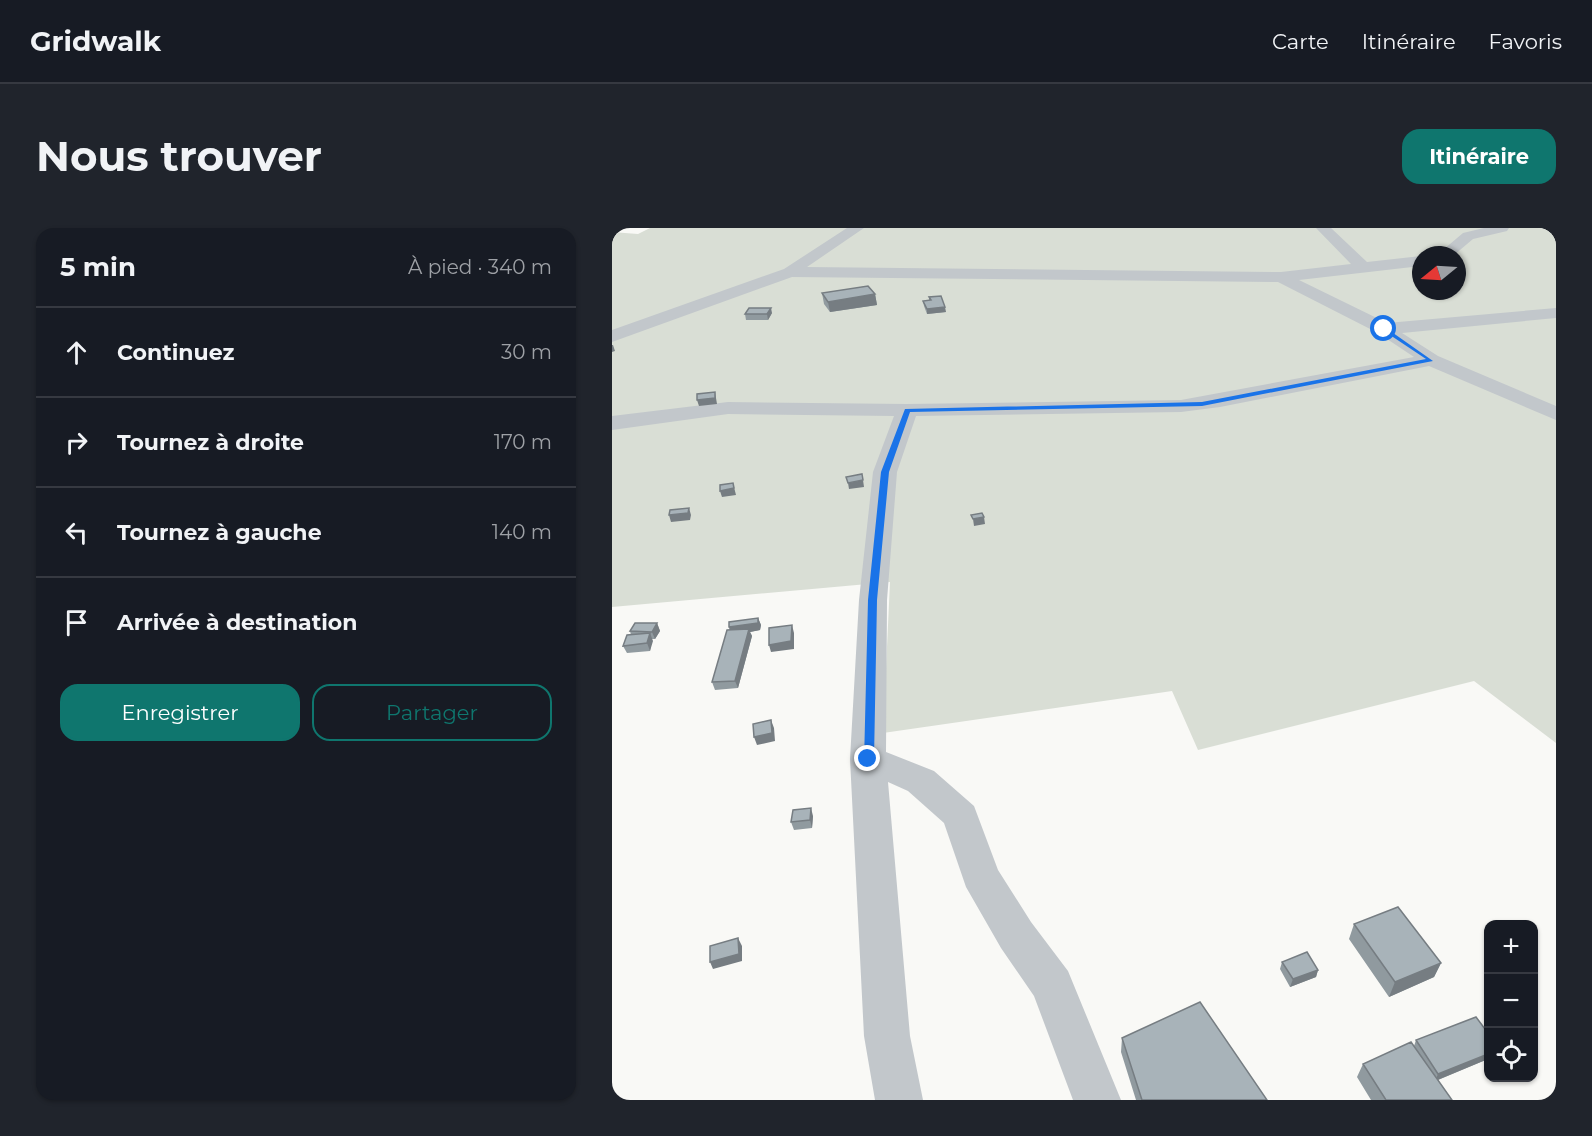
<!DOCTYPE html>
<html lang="fr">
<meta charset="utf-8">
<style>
body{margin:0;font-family:Montserrat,sans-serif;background:#20242c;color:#f1f3f6}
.controls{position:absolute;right:18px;bottom:18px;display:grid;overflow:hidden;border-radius:12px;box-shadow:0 2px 4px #0004}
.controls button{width:54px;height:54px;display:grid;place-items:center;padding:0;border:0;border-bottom:2px solid #363941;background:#171b24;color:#f1f3f6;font:30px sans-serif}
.compass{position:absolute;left:800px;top:18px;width:54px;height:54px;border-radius:50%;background:#171b24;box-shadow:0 2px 4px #0004;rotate:252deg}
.stop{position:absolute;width:18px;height:18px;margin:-14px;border:4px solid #1a73e8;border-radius:50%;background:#fff}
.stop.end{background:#1a73e8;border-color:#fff;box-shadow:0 2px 6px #0008}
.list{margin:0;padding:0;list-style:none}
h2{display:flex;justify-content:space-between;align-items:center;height:78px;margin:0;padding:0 24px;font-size:26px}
h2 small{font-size:20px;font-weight:400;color:#9ea1a6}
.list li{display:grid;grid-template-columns:39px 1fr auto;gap:18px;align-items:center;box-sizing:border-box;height:90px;padding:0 24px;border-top:2px solid #363941}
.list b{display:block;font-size:22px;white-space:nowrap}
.list em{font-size:20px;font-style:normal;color:#9ea1a6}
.actions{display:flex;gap:12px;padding:18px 24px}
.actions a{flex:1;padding:14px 0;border:2px solid #0f766e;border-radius:18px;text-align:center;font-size:21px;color:#0f766e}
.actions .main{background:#0f766e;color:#fff}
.icon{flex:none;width:33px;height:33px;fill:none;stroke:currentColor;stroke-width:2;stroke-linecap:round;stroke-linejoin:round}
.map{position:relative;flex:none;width:944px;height:872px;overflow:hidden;border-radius:18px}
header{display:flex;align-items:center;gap:36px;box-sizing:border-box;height:84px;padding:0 30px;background:#171b24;border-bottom:2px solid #363941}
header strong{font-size:28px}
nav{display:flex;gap:33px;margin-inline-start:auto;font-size:21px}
.intro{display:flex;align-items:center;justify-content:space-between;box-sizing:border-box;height:144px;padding:0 36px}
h1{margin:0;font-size:42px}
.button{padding:15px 27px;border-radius:18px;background:#0f766e;color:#fff;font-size:21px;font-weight:700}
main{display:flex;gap:36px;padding:0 36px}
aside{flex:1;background:#171b24;border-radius:18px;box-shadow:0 2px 4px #0004}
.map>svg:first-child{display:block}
.green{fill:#d9ded5;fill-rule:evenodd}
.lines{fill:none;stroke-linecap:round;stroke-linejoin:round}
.minor{fill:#c2c7cb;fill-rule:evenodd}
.wall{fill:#909a9f}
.shaded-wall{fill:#767d82}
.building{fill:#a8b3b9;stroke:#767d82;stroke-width:1.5}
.route{fill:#1a73e8}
</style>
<header>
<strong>Gridwalk</strong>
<nav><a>Carte</a><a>Itinéraire</a><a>Favoris</a></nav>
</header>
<div class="intro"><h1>Nous trouver</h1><a class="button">Itinéraire</a></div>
<main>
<aside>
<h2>5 min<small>À pied · 340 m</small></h2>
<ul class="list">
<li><svg class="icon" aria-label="ahead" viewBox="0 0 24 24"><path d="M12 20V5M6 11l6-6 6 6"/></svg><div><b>Continuez</b></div><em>30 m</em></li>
<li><svg class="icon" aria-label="right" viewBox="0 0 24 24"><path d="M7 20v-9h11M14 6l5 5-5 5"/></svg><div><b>Tournez à droite</b></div><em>170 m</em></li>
<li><svg class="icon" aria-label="left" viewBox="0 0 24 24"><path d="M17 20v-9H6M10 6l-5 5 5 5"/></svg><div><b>Tournez à gauche</b></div><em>140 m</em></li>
<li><svg class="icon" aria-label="arrive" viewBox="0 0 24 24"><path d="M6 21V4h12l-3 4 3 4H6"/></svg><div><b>Arrivée à destination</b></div></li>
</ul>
<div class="actions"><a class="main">Enregistrer</a><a>Partager</a></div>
</aside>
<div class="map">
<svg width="944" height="872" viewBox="0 0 944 872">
<rect width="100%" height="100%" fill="#f9f9f6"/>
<path class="green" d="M38 0H944V515L862 453 586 522 560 463 271 505 278 354 0 379V4L26 6ZM809 27H845V63H809Z"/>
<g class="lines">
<path class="minor" d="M235 0H252L195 39 669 44 739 36 704 0H719L755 34 809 28V38L687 52 775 95 944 80V90L790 105 826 128 944 178V192L817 138 608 179 569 184 304 188 285 244 275 372 274 524 322 543 362 578 386 642 419 694 456 743 509 872H461L422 768 389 720 354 659 332 595 296 563 276 554 298 808 311 872H263L252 808 238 531 247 372 261 244 282 188 116 186 0 202V188L116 174 295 176 569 172 802 129 766 105 666 54 180 49 0 114V102L172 41Z
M872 0H897L895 3 861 11 842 27H825L851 5Z"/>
</g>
<path class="wall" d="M210 65 263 66 265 77 218 84 212 76Z
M317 69 334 84 315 86 312 78 311 73 317 72Z
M160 85 156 92H134L133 86Z
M146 390 149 397 148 402 138 404 140 408 126 460 103 462 100 454 118 402 117 399Z
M45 395 48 403 43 411H40L38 423 15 425 11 418 19 407 18 403Z
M201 588 200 600 182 602 179 594Z
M742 696 829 735 822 749 777 769 737 711Z
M670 734 706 742 704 749 678 759 668 741Z
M510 810 655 872H524L509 824Z
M804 812 876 831 826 852 840 872H759L745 849 751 836 802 818Z"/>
<path class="shaded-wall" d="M263 66 265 77 218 84 216 74Z
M333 79 334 84 315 86V81Z
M159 80 160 85 156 92 155 86Z
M0 117H1L3 123 0 124Z
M103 164 105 176 87 178 85 172Z
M251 252 252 259 237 261 236 255Z
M121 255 124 267 110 269 108 263Z
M77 280 79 287 78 292 59 294 57 287Z
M372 289 373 296 362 298 361 291Z
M146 390 149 397 148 402 138 404 140 408 126 460 123 453 119 406 117 399Z
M45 395 48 403 43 411 40 404Z
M180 397 182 405V421L159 424 157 417Z
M38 405 41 413 38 423 35 415Z
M159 492 162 500 163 513 145 517 142 509Z
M199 580 201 588 200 600 198 592Z
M126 710 130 718V733L101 741 98 734Z
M829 735 822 749 777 769 783 754Z
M706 742 704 749 678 759 681 751Z
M876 826V831L823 853 826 846Z"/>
<path class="building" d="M256 58 263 66 216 74 210 65Z
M329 68 333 79 315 81 311 73 319 72 317 69Z
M137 80H159L155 86H133Z
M103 164V170L85 172V166Z
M250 246 251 252 236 255 234 249Z
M121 255 122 260 108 263V257Z
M77 280 76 285 57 287 58 282Z
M370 285 372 289 361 291 359 287Z
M146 390V395L117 399V394Z
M23 395H45L40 404 18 403Z
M180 397 179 413 157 417V400Z
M137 401 123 453 100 454 115 402Z
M38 405 35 415 11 418 15 407Z
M159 492 160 505 142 509 141 496Z
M199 580 198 592 179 594 181 582Z
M786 679 829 735 783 754 742 696Z
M126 710 127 726 98 734V718Z
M695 724 706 742 681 751 670 734Z
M588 774 655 872H530L510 810Z
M864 789 876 805V826L826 846 804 812Z
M799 814 840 872H774L751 836Z"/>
<path class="route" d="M774 100 821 133 590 178 298 184 277 244 265 372 262 531 256 535 252 534 256 372 269 244 293 181 590 174 814 131 769 101Z"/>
</svg>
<div class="controls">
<button>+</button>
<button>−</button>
<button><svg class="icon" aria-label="locate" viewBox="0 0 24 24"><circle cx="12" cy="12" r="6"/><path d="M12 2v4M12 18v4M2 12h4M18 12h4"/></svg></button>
</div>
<svg class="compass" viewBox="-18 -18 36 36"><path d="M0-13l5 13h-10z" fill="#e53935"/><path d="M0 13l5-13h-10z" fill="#9ea1a6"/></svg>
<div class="stop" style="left:772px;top:101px"></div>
<div class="stop end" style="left:256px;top:531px"></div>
</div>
</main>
